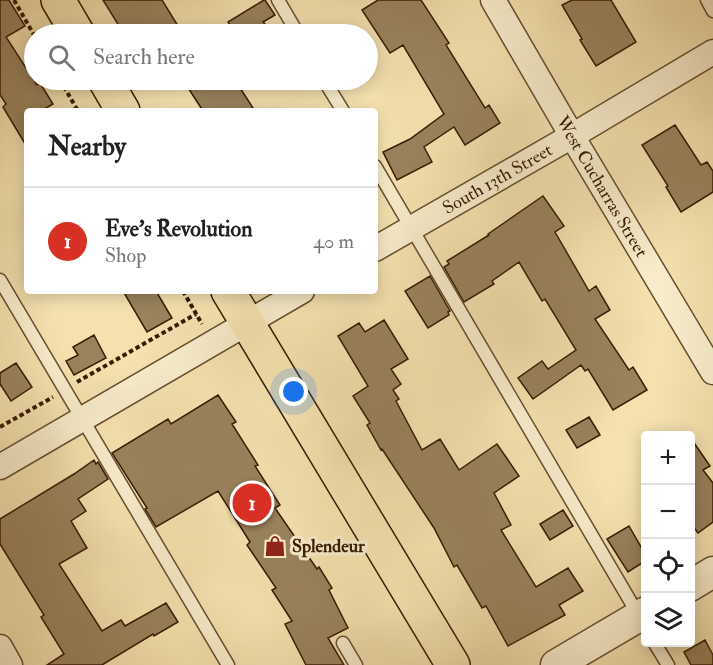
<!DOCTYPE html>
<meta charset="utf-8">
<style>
body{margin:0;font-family:"IM FELL Double Pica",serif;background:#f2f2f2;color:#222}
.controls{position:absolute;right:18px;bottom:18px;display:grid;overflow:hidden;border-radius:6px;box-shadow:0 3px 15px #0003}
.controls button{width:54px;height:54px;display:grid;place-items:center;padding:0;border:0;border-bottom:2px solid #e0e0e0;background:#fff;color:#222;font:30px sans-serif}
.you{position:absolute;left:294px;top:392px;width:21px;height:21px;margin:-15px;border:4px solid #fff;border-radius:50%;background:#1a73e8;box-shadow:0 0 0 9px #1a73e833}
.badge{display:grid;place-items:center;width:39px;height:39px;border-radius:50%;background:#d93025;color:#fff;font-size:20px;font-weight:700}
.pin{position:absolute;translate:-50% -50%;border:3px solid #fff;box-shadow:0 2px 6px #0006}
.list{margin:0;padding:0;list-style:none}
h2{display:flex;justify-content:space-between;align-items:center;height:78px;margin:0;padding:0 24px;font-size:26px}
h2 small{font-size:20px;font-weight:400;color:#767676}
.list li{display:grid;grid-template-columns:39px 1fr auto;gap:18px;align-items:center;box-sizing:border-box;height:108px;padding:0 24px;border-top:2px solid #e0e0e0}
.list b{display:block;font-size:22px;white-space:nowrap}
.list p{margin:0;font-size:20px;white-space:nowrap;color:#767676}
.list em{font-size:20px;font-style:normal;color:#767676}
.icon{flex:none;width:33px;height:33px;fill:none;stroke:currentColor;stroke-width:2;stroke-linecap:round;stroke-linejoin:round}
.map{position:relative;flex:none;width:713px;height:665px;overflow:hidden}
.search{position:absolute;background:#fff;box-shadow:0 3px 15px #0003;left:24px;top:24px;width:354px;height:66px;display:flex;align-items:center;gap:15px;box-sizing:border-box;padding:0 21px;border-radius:33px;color:#767676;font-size:22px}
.panel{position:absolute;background:#fff;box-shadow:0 3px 15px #0003;left:24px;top:108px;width:354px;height:186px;border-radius:6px}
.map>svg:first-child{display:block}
.building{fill:#99825c;stroke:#371c03;stroke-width:1.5}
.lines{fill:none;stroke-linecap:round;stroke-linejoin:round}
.service-casing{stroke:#664d2e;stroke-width:15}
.minor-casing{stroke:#664d2e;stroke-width:27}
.tertiary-casing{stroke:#664d2e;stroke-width:33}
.primary-casing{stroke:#371c03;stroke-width:36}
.path{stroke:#371c03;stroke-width:4;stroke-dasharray:4.5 3;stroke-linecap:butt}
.service{stroke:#f8eccb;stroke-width:12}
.minor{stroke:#f8eccb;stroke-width:24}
.tertiary{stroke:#f8eccb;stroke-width:30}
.primary{stroke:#f4e1af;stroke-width:33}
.labels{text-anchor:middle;stroke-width:6;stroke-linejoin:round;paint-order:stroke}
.street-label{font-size:18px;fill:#371c03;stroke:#f8eccb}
.poi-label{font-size:18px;font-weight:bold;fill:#371c03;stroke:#f8eccb;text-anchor:start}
</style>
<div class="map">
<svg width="713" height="665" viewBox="0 0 713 665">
<rect width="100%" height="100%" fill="#f4e1af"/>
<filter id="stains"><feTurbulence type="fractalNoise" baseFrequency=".00333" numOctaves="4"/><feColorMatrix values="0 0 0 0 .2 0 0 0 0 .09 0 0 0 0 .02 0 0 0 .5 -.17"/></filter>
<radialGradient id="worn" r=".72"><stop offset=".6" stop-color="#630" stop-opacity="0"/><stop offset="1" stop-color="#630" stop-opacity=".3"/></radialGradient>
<path class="building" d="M0 0H9L25 26 6 37 37 85 40 83 53 104 41 111H27V147L3 107 6 104 0 95Z
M103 0H162L183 34H124Z
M264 0H265L275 15 263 22 266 25 251 34H236L228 22Z
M378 0H421L449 43 446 45 485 108 489 105 500 123 465 145 454 127 424 147 432 162 397 180 383 152 410 139 444 114 403 45 390 53 362 10Z
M572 0H611L636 42 596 66 580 40 582 39 562 5Z
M183 80H235L255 111H203Z
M675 125 701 165 707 162 713 171V192L681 212 666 187 668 186 642 145Z
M543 196 564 226 555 232 589 291 596 286 610 310 595 319 629 370 633 367 647 390 613 410 588 369 585 371 581 365 533 399 518 378 542 361 548 369 576 350 545 299 542 301 519 262 492 281 494 284 464 302 444 267 449 264 447 261 489 235 488 234Z
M430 276 450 311 448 312 449 315 428 328 405 291Z
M123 291H156L172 318 147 332Z
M384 320 408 359 391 369 401 384 393 390 399 399 396 401 422 450 440 439 459 470 497 444 519 476 494 493 511 525 501 530 536 587 568 568 583 591 559 605 565 615 508 646 486 606 482 608 457 565 454 567 434 528 382 449 381 450 367 425 370 423 353 396 368 386 338 336 359 323 365 332Z
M94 335 106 358 74 375 66 361 78 355 73 347Z
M16 363 32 387 11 401 0 384V373Z
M218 395 236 422 232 424 258 465 255 466 280 505 275 508 317 569 319 567 332 588 329 590 348 628 328 638 344 665H306L285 624 292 621 272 590 276 588 247 545 250 542 218 491 156 527 145 509 147 508 112 453 168 419 171 424Z
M589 417 600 435 577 448 566 430Z
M690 437 710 466 703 470 713 483V522L698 533 690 522Z
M94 460 96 464 98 462 108 479 78 499 86 511 71 521 87 548 59 564 102 631 121 620 125 626 166 603 178 622 154 636 153 634 102 665H47L64 654 41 617 44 615 0 544V519L74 474Z
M563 510 573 526 550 540 540 524Z
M629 526 645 554V561L628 572 607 539Z
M705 640 713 655V665H691L684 652Z"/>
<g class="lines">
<defs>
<path id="service" d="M278 0 298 34
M707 0 713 11
M324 80 343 111
M375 166 639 616
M0 280 228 665
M654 642 668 665
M343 643 356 665"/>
<g id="minor">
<path id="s1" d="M493 0 572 136 713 372"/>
<path id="s2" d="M375 249 572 136 713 52"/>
<path d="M0 467 302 291"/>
<path d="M0 647 10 665"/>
</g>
<path id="tertiary" d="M690 586 713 572
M556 665 646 612"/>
<path id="primary" d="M58 0 78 34
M105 80 123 111
M228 291 453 665"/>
</defs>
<use href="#service" class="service-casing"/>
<use href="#minor" class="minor-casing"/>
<use href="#tertiary" class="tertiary-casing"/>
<use href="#primary" class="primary-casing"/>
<path class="path" d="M14 0 34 35
M60 80 78 111
M183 291 202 324
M77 382 196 314
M0 427 53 397"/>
<use href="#service" class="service"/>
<use href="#minor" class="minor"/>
<use href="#tertiary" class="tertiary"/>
<use href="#primary" class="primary"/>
</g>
<defs>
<symbol id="shop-bare" viewBox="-9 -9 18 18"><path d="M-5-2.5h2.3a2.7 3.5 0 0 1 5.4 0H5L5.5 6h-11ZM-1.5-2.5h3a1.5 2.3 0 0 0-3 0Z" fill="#8f2418" stroke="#f8eccb" stroke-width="2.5" paint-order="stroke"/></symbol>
</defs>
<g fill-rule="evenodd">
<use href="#shop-bare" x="260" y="531" width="30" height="30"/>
</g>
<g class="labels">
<g class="street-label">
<text dy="6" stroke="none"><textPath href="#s2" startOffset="141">South 13th Street</textPath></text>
<text dy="6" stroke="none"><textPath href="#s1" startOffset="216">West Cucharras Street</textPath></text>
</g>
<g class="poi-label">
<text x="292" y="552">Splendeur</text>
</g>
</g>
<rect width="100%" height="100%" filter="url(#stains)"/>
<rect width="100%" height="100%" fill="url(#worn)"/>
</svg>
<div class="controls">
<button>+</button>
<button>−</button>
<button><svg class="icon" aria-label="locate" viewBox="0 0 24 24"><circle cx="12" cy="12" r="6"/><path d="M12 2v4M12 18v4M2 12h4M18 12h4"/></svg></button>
<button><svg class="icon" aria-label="layers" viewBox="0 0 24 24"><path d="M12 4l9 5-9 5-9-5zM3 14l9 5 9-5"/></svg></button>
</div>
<div class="you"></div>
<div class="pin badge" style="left:252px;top:503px">1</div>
<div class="search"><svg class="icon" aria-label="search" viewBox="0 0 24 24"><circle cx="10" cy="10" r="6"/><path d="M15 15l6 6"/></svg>Search here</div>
<section class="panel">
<h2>Nearby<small></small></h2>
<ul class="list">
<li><span class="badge">1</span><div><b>Eve's Revolution</b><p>Shop</p></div><em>40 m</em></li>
</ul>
</section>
</div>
